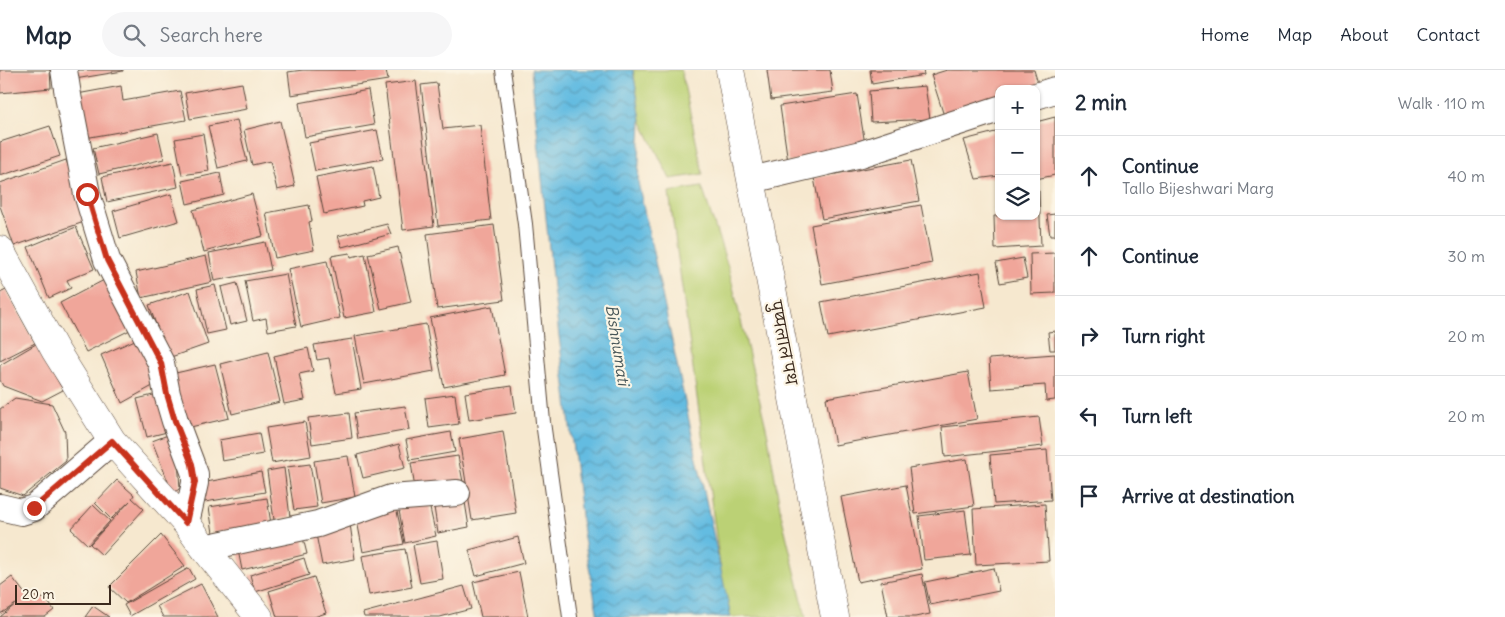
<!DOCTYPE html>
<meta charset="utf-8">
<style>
body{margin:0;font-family:Delius,"Playpen Sans Deva",sans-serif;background:#f6f6f7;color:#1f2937}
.controls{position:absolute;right:15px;top:15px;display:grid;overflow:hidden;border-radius:10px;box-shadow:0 1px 4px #0004}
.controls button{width:45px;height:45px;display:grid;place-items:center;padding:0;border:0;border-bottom:1px solid #e0e1e3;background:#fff;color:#1f2937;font:25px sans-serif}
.scale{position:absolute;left:15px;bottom:12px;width:96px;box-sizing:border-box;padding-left:5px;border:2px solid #3b2a1e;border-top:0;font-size:14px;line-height:18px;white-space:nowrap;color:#3b2a1e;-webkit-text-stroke:4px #fcf5e5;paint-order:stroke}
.stop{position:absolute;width:15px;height:15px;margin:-11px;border:4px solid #c8321e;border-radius:50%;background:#fff}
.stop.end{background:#c8321e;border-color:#fff;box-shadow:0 1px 5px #0008}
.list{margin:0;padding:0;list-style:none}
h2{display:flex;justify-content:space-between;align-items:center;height:65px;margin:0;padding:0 20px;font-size:21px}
h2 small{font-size:16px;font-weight:400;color:#747a83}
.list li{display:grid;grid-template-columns:32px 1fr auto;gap:15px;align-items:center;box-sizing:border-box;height:80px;padding:0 20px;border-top:1px solid #e0e1e3}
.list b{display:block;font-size:19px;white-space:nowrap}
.list p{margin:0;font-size:16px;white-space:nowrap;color:#747a83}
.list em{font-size:16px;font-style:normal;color:#747a83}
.icon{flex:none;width:28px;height:28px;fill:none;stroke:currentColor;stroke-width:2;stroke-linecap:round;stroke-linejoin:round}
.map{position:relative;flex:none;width:1055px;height:547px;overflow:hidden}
header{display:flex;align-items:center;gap:30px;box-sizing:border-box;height:70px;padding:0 25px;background:#fff;border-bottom:1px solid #e0e1e3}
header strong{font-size:24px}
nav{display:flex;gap:28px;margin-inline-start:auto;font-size:18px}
.search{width:350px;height:45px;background:#f6f6f7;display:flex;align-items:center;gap:12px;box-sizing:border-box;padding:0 18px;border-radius:28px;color:#747a83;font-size:19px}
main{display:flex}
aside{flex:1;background:#fff}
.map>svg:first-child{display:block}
.green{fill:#bbd175;stroke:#7b7e4a}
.water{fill:url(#water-waves);stroke:#507380}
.building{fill:#f0a69a}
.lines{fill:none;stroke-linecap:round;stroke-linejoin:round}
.lane-casing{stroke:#574639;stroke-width:16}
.street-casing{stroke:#574639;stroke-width:28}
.secondary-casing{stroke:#574639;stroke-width:29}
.lane{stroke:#fff;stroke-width:14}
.street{stroke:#fff;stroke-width:26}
.secondary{stroke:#fff;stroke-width:28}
.route{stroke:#c8321e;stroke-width:6}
.labels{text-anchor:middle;stroke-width:4.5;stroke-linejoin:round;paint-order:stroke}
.street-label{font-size:15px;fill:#3b2a1e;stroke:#fcf5e5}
.water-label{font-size:16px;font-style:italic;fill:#475658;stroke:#fcf5e5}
</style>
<header>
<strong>Map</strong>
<div class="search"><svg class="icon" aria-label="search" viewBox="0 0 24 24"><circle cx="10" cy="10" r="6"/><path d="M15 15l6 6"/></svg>Search here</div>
<nav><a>Home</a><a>Map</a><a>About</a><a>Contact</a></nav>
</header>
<main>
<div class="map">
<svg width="1055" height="547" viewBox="0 0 1055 547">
<defs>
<pattern id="water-waves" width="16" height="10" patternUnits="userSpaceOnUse" patternTransform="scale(1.25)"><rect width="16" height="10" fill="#64bce1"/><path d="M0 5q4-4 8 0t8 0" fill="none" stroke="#5499b6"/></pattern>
</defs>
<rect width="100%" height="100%" fill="#fcf5e5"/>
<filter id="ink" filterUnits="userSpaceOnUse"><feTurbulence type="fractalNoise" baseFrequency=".02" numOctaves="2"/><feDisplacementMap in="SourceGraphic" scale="10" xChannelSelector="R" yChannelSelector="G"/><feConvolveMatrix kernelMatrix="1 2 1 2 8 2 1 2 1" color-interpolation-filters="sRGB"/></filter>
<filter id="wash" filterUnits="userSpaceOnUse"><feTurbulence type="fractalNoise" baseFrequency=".0096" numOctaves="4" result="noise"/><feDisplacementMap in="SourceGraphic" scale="20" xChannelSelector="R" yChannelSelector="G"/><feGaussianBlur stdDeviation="1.12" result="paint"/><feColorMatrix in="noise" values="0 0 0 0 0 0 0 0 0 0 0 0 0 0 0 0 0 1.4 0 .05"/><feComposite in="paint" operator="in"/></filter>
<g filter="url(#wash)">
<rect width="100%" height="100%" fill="#f6e8cf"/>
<path class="green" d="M633 0H681L703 104 670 109 641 50Z
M702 117 729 200 768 366 781 444 806 547H727L669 122Z"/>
<path class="water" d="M531 0H633L641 50 638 112 731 547H598L583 462 553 217Z"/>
<g id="blocks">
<path class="building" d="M0 0H50L51 18 0 23Z
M73 0H123V1L75 9Z
M303 0H386L388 10 291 25 288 2Z
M767 0H830L833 22 771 30Z
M870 0H923L924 5 872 14Z
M947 0H1034L1040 20 999 19V32L945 49 931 5Z
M416 11 434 156 403 160 385 15Z
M242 13 247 39 190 49 185 23Z
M437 13 443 59 480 55 491 150 438 156 421 15Z
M121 16 123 31 180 21 186 50 85 68 77 24Z
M925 16 930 49 871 52 869 21Z
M368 20 374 55 305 67 299 33Z
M857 24 866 81 788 92 780 36Z
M1055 47V105L1036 109V52Z
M237 50 247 91 218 98 208 56Z
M280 51 295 116 277 120 270 91 252 95 244 60Z
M50 56 60 86 0 106V72Z
M377 60 383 89 315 101 309 73Z
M999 61V106L976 109 964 70Z
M158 63 164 89 99 104 93 78Z
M203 64 209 101 182 105 175 69Z
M66 90 87 151 14 176 0 136V113Z
M911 90 919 131 822 149 814 108Z
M173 92 178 117 107 132 102 107Z
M373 96 379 127 362 131 363 136 324 144 316 107Z
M220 103 224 125 187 134 182 111Z
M1036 121H1039L1041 176 995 179 994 146H1036Z
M171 124 179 151 120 168 113 141Z
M252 124 263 166 204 182 193 140Z
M309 135 312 151 309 152 314 180 275 188 266 143Z
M921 135 932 193 822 214 811 155Z
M1055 144V166H1050L1047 145Z
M387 154 391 164 342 177 338 166Z
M494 155 504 230 437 239 427 164Z
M76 157 94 199 67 210 71 218 49 228 28 177Z
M265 172 271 200 214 211 209 183Z
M398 177 411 232 381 239 368 184Z
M350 183 351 187 365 184 376 242 344 248 331 186Z
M1055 183V223L1031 224 1030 184Z
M206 186 212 212 141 228 136 202Z
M1023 188 1027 208 1000 213 996 193Z
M327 191 340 248 301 257 288 199Z
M980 202 986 237 828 267 821 232Z
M286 204 296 256 268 261 266 248 253 251 245 211Z
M108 208 134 258 86 282 60 233Z
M237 213 247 251 230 255 221 217Z
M215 215 226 260 207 264 197 219Z
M6 220 35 273 0 291V223Z
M190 221 208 274 168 288 149 235Z
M492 236 505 305 444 317 430 248Z
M426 254 434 301 364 314 355 266Z
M1055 261V280H1050L1048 262Z
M144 266 158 313 122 333 101 285Z
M352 269 361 319 336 323 329 288 317 290 314 275Z
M36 274 63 320 42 331 3 316 0 310V295Z
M308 278 313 301 299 304 305 330 284 334 274 286Z
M268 282 280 332 232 344 220 294Z
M1055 284V330L1046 331 1045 315 991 319 989 289Z
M215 294 229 348 182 359 167 305Z
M968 302 977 349 835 375 826 328Z
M512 316 516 343 469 350 465 323Z
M161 323 171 361 147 367 137 329Z
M455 324 459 354 429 358 425 328Z
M15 328 52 334 65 362 66 391 23 426 0 418V339Z
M405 336 409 360 358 369 354 343Z
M349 343 352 368 312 374 308 348Z
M1039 347 1043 376 945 387 942 357Z
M305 352 311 386 272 393 266 358Z
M503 361 516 443 472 450 459 369Z
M176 362 180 418 173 424 152 371Z
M451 362 455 382 410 390 406 370Z
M259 363 263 384 222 391 219 370Z
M399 374 405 398 363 408 357 385Z
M1047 380 1051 430 994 434 990 385Z
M348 386 355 427 321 433 314 391Z
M458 386 464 417 416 425 411 393Z
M967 389 974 436 915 444 909 398Z
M310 394 317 437 294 440 287 397Z
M284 398 290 447 274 450 267 401Z
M261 402 265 422 205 432 201 413Z
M117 410 134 425 132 428 144 439 102 485 90 474 130 431 111 449 95 433Z
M906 415 922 499 858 512 841 427Z
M464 426 469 457 438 463 433 431Z
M267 428 271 454 213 463 209 437Z
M428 429 436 466 405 473 398 435Z
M1045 434 1049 491 976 495 973 439Z
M93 435 110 451 88 475 71 459Z
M396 437 404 474 363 482 356 445Z
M965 440 971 485 924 490 919 446Z
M350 454 355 489 322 495 315 459Z
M301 460 307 484 242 500 237 475Z
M161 465 185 496 126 533 109 517Z
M518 467 524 493 476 506 469 480Z
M437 471 443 509 420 513 413 475Z
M405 479 412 517 369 525 362 486Z
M304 488 309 505 255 522 250 505Z
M189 498 195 509 130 546 124 535Z
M994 498 999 521 930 535 925 512Z
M519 502 528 547H481L473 512Z
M922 504 930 544 915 547H888L881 512Z
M12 507 26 525 46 529 54 540 45 547H0L16 534 0 544V516Z
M314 507 326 543 314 547H277L269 521Z
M201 514 218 547H163L157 536Z
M464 516 471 539 440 547H364L363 543Z
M93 536 109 547H85Z"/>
</g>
</g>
<g filter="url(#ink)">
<use href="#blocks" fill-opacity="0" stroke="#574639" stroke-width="1"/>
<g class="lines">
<defs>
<path id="lane" d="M503 0 525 154 543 352 570 547"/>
<path id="street" d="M64 0 69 31 87 124 107 190 161 293 167 324 175 351 195 404V413L186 453
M1036 26 1055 20
M751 110 861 84 999 39
M0 437 21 442 34 438 112 371
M204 478 318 454 391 428 457 423"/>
<path id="secondary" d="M730 0 835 547
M0 180 55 280 112 371 186 453 202 475 259 547"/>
</defs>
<use href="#lane" class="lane-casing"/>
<use href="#street" class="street-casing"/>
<use href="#secondary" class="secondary-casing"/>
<use href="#lane" class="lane"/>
<use href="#street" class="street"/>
<use href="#secondary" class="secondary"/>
</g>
</g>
<g class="lines" filter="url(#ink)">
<path class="route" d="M34 438 112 371 186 453 195 412 192 394 175 351 167 324 161 293 107 190 87 124"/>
</g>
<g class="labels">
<g class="street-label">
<text transform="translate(783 273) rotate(79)" y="5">पुष्पलाल पथ</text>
</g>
<g class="water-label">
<text transform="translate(618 275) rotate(81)" y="6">Bishnumati</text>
</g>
</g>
</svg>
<div class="controls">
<button>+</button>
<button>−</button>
<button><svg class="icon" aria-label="layers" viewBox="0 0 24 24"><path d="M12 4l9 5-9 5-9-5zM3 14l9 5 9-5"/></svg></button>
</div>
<div class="scale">20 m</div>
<div class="stop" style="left:87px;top:124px"></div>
<div class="stop end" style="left:34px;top:438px"></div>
</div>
<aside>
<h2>2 min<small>Walk · 110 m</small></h2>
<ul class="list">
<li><svg class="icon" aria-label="ahead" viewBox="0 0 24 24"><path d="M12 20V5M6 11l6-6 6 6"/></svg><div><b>Continue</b><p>Tallo Bijeshwari Marg</p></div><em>40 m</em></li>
<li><svg class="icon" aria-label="ahead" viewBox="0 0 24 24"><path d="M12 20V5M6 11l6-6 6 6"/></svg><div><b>Continue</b></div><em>30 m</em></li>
<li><svg class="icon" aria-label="right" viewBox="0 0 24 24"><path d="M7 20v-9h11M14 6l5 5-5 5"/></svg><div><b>Turn right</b></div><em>20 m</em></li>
<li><svg class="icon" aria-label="left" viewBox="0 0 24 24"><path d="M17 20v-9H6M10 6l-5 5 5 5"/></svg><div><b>Turn left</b></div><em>20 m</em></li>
<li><svg class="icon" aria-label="arrive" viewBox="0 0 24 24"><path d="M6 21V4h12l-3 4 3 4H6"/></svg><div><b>Arrive at destination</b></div></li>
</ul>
</aside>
</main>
